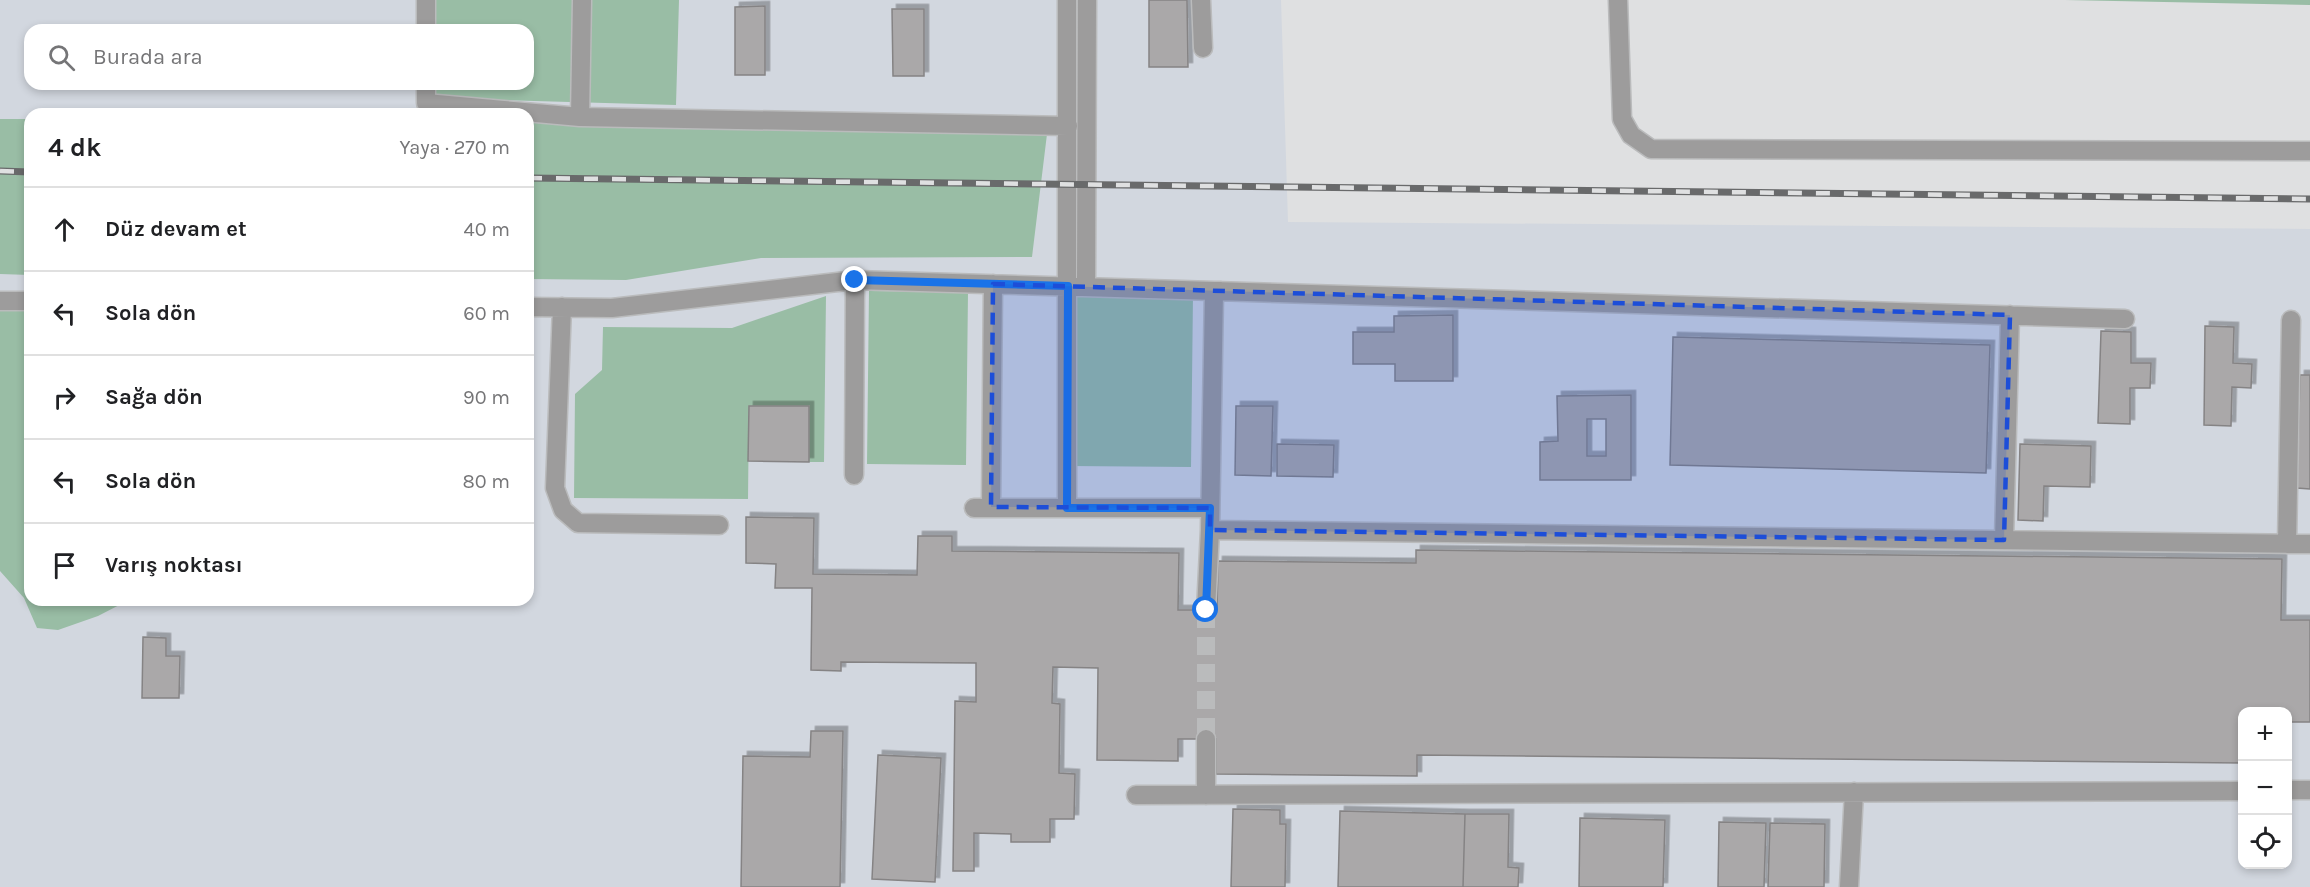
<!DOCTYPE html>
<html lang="tr">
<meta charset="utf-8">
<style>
body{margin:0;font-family:Karla,sans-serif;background:#f6f6f6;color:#202124}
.controls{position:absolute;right:18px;bottom:18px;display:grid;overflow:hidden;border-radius:12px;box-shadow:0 3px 9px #0003}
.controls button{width:54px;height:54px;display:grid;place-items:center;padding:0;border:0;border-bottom:2px solid #e0e0e0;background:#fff;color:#202124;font:30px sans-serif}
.stop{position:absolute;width:18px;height:18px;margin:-14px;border:4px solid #1a73e8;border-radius:50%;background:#fff}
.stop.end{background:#1a73e8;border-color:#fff;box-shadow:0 2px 6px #0008}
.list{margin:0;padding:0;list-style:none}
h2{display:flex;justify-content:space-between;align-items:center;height:78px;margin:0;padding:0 24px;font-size:26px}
h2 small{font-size:20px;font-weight:400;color:#757577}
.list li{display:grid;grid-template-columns:39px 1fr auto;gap:18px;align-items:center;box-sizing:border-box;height:84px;padding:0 24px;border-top:2px solid #e0e0e0}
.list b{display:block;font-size:22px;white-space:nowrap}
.list em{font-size:20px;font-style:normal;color:#757577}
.icon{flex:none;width:33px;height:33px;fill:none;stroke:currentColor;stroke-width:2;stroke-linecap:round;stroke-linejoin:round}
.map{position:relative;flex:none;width:2310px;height:887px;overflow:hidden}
.search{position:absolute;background:#fff;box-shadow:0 3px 9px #0003;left:24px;top:24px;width:510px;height:66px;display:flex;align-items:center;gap:15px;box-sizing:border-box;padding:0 21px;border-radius:18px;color:#757577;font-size:22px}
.panel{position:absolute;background:#fff;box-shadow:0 3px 9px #0003;left:24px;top:108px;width:510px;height:498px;border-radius:18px}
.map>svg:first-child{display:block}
.built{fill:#d2d7df;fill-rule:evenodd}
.green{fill:#99bda5}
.building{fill:#aaa8a9;stroke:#858384;stroke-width:1.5;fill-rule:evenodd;filter:url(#shadow)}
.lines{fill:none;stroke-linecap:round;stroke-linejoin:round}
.minor-tunnel{stroke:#babbbc;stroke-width:18;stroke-dasharray:18 9;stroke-linecap:butt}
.minor-casing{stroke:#babbbc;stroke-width:21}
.minor{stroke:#9d9c9c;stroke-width:18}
.rail-casing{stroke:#696a6b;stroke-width:7}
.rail{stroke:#dfe0e1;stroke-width:4.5;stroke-dasharray:14;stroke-linecap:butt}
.route{stroke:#1a73e8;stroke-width:8}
.marked{fill:#1d4ed8;fill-opacity:0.2;stroke:#1d4ed8;stroke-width:4.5;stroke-dasharray:12 8;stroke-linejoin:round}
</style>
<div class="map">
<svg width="2310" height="887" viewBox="0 0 2310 887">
<defs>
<filter id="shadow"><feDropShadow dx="4.5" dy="-4.5" stdDeviation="0" flood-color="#0004"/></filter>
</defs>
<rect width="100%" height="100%" fill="#dfe0e1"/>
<path class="built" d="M0 0H1281L1288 222 2310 229V887H0ZM30 30H528V84H30ZM30 114H528V600H30ZM2242 712H2288V864H2242Z"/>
<path class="green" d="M428 0H679L676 105 425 98 426 84H528V30H427Z
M2065 0H2310V5Z
M0 119H30V275L0 274Z
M528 120 1047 134 1032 257 761 258 626 280 528 279Z
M869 291 968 292 966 465 867 464Z
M1073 292 1193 294 1191 467 1071 466Z
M826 296 824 462H809V406H749L748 499 574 498 575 394 602 370 603 327 732 328Z
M0 309 30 310V600H129L98 616 58 630 37 628 24 598 0 571Z"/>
<path class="building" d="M1149 0H1187L1188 67H1149Z
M765 6V75H735V7Z
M892 9H924V76H893Z
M1453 315V381H1395V364H1353V332H1394V316Z
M2205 326 2234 327 2233 363 2252 364 2251 388 2232 387 2231 426 2204 425Z
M2101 331 2131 332V363H2151L2150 388H2130V424L2098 423Z
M1673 337 1990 345 1986 473 1670 465Z
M2300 375H2310V489L2297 488Z
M1631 395V480H1540V442L1558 441 1557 396ZM1587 419H1606V456H1587Z
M749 406H809V462L748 461Z
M1236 406H1273L1271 476 1235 475Z
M1277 444 1334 445 1333 477 1277 476Z
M2020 444 2091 446 2090 487 2044 486 2043 521 2018 520Z
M746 517 814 518 813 574 917 575 918 536H952V551L1179 553 1178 610H1217L1218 561 1416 563V550L2282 559 2281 620H2310V722H2288V712H2242V763L1417 755V776L1216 774V739H1178V761L1097 760 1098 668 1053 667 1052 703 1060 704 1059 773 1075 774 1074 819H1050V842H1011V834L974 833V871H953L955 701 976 702V663L841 662V671L811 670 812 588H775L776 564 746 563Z
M143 637 166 638V656H180L179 698H142Z
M811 731H843L840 887H741L743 756 810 757Z
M878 755 941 758 935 882 872 879Z
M1233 809 1280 810V824H1286L1285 887H1231Z
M1340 811 1465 814 1463 887H1338Z
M1465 814H1509L1508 867 1519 868 1518 887H1463Z
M1580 818 1665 820 1663 887H1579Z
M1719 822 1766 823 1764 887H1718Z
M1770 823 1825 824 1824 887H1768Z"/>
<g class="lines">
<path class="minor-tunnel" d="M1206 610V739"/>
<defs>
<path id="minor" d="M1201 0 1203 48
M1618 0 1622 119 1631 135 1651 149 2310 151
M426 30V0
M426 84V103L580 117 1068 126
M580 117 582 0
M1086 287 1087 0
M1221 291H1214L1210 530 2310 544
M0 301H30
M528 307 612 308 855 280 2125 319
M562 307 555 488 563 510 578 523 719 525
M854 475 855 280
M991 507 993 284
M974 508H1210
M1067 508V0
M2004 540 2010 315
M2287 544 2291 320
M1206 610 1210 530
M1206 739V795
M2288 790H2310
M1136 795 2242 791
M1849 887 1854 792"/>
</defs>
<use href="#minor" class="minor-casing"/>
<use href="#minor" class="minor"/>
<defs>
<path id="rail" d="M0 171 30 172
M528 178 2310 199"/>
</defs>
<use href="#rail" class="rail-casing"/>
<use href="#rail" class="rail"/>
</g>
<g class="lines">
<path class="route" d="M855 280 1068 286 1067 508H1210L1206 610"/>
</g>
<path class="marked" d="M993 284 2010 315 2004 540 1210 530V508L991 507Z"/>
</svg>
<div class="controls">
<button>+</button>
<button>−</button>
<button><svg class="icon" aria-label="locate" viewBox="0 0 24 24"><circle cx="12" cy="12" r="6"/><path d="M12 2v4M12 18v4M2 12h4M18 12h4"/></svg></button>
</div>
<div class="stop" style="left:1206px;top:610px"></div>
<div class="stop end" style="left:855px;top:280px"></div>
<div class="search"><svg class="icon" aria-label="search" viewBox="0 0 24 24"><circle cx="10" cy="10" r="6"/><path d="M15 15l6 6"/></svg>Burada ara</div>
<section class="panel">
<h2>4 dk<small>Yaya · 270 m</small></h2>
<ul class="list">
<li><svg class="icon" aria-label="ahead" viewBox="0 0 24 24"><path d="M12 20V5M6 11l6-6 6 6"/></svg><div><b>Düz devam et</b></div><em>40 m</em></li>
<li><svg class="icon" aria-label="left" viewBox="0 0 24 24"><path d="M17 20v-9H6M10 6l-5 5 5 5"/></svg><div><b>Sola dön</b></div><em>60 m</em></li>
<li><svg class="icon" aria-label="right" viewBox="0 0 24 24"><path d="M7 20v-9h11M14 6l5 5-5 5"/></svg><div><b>Sağa dön</b></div><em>90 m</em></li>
<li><svg class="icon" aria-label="left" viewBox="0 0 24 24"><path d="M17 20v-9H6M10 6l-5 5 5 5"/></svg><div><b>Sola dön</b></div><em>80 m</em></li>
<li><svg class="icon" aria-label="arrive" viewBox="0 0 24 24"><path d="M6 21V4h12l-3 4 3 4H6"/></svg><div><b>Varış noktası</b></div></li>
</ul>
</section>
</div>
